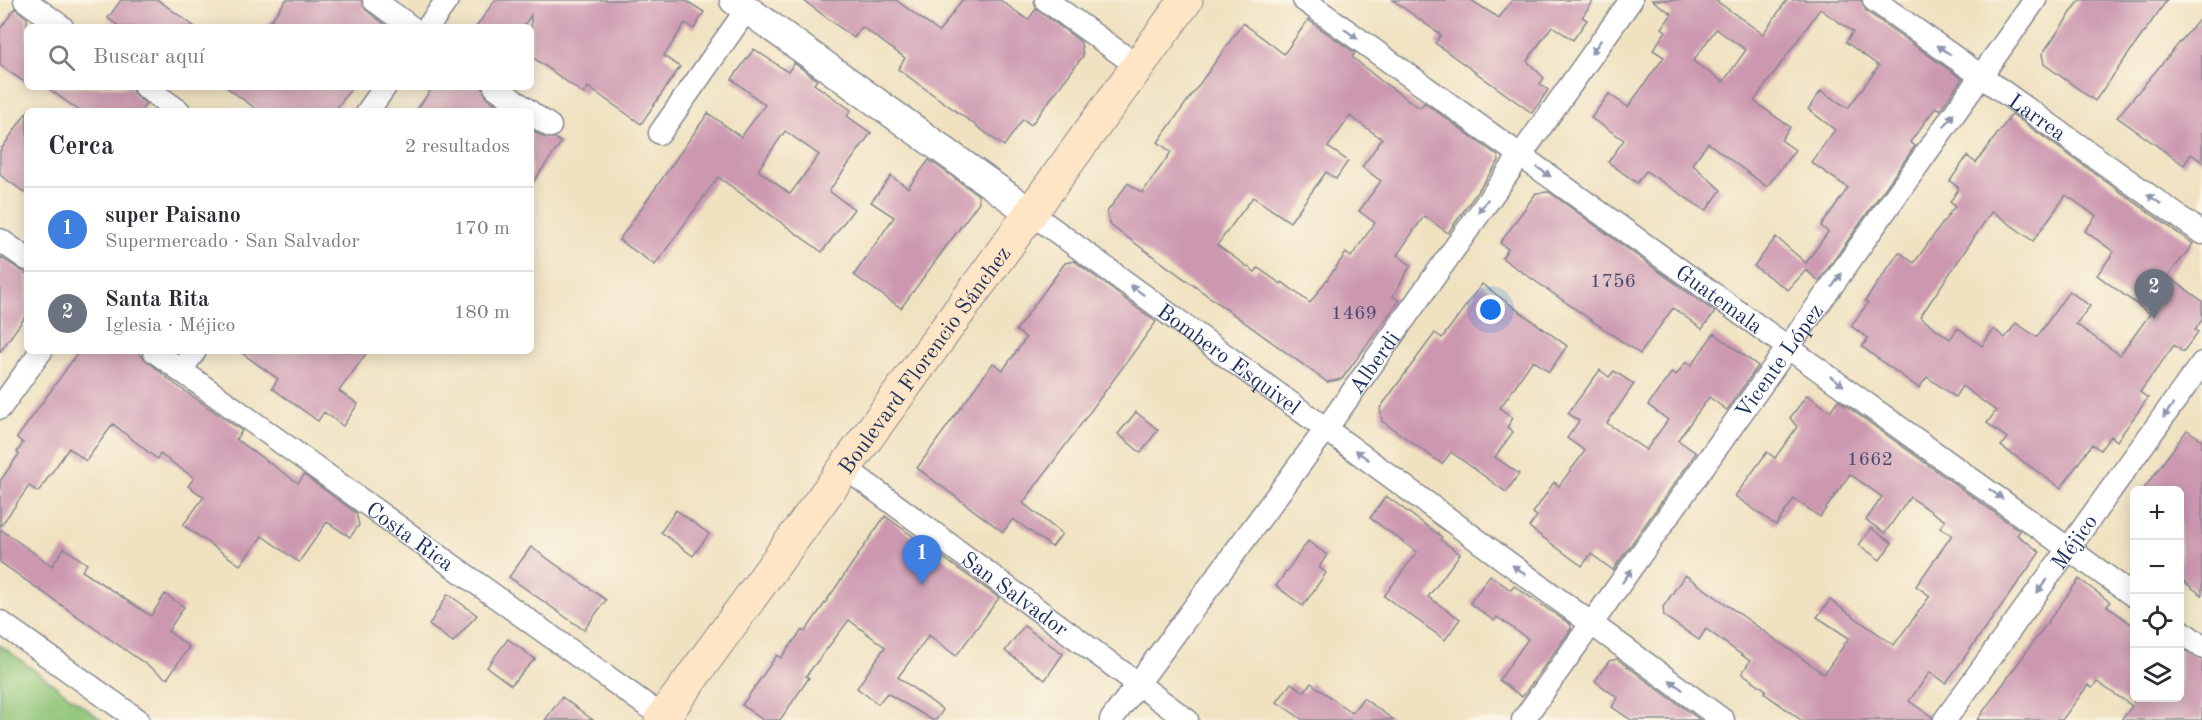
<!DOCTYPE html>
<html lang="es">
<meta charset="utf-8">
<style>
body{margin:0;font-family:"Old Standard TT",serif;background:#f2f2f3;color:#2b2b33}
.controls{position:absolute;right:18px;bottom:18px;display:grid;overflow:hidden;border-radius:9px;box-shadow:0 3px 15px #0003}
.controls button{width:54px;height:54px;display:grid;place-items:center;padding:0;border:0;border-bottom:2px solid #e1e1e2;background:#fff;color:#2b2b33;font:30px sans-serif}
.you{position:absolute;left:1491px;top:310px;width:21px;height:21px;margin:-15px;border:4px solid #fff;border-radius:50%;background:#1a73e8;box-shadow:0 0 0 9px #1a73e833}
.badge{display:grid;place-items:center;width:39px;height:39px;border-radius:50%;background:#d1495b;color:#fff;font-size:20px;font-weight:700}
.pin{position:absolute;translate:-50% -50px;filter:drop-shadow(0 2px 3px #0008)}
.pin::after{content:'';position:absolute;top:32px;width:21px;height:18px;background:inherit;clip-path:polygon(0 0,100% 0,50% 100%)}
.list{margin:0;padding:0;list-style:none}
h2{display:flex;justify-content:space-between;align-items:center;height:78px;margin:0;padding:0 24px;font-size:26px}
h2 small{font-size:20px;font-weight:400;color:#7c7c81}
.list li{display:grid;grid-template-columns:39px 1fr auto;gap:18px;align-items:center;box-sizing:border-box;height:84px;padding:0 24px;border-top:2px solid #e1e1e2}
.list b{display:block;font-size:22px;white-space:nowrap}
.list p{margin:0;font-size:20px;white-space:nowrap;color:#7c7c81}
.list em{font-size:20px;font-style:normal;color:#7c7c81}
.icon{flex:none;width:33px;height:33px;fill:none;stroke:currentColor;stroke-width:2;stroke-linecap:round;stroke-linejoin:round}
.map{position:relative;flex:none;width:2202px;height:720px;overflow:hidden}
.search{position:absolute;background:#fff;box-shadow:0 3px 15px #0003;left:24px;top:24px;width:510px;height:66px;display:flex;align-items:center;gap:15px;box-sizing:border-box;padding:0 21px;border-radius:9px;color:#7c7c81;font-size:22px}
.panel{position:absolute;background:#fff;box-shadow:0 3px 15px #0003;left:24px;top:108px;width:510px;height:246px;border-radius:9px}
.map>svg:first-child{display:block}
.green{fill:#8dc477;stroke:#547a6a;stroke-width:1.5}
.building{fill:#cc98b0;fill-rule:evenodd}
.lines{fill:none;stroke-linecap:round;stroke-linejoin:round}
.minor-casing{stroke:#868890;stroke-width:25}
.tertiary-casing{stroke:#868890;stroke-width:31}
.secondary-casing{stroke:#868890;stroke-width:35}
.minor{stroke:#fff;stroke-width:22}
.tertiary{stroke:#fff;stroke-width:28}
.secondary{stroke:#fde5c5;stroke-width:33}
.oneway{fill:#8d97ae}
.labels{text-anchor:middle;stroke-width:6;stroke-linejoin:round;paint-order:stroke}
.number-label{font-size:20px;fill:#474972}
.street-label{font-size:22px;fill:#1b2f5e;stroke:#fcf5e5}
</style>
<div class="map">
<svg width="2202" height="720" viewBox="0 0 2202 720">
<rect width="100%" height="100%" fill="#fcf5e5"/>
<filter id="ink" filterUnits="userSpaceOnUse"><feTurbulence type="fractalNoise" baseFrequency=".0167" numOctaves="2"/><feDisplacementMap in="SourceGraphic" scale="12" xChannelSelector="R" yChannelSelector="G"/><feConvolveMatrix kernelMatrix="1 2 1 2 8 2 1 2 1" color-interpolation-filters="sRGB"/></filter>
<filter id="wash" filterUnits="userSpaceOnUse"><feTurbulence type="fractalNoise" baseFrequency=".008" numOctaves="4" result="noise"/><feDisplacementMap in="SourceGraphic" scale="24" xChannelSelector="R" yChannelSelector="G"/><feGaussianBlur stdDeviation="1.35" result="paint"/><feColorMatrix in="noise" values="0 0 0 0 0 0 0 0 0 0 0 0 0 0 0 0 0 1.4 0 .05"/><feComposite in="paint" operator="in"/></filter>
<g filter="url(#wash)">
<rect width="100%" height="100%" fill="#f0e2c1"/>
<path class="green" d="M0 645 102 720H0Z"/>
<g id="blocks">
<path class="building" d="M121 0H158L195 27H120L108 18Z
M286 0H361L366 10 388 27H266Z
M495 0H685L704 12 694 29 685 23 664 56 680 67 641 124 588 87 584 94 531 56V15L523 27H476Z
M803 0H896L939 32 962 0H1000L1028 20 1036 9 1081 42 1083 56 1031 125 1023 119 1004 146 898 69 905 58 862 27 854 38Z
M1393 0H1471L1499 18 1512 0H1594L1582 17 1587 20 1573 40 1552 26 1527 61 1544 78 1540 84 1548 90 1532 113 1435 43 1441 35Z
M1652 0H1715L1763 34 1787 0H1861L1866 11 1962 79 1940 110 1936 107 1910 142 1915 146 1819 281 1806 270 1788 290 1754 266 1776 237 1806 263 1828 232 1821 226 1848 188 1811 162 1835 130 1808 109 1821 91 1848 108 1879 66 1846 42 1853 32 1820 9 1754 101 1790 127 1781 140 1795 150 1767 187 1708 143 1692 164 1721 190 1706 211 1646 171 1637 183 1608 162 1624 140 1591 118 1609 94 1628 107 1664 57 1653 50 1666 31 1662 28 1672 14ZM1716 29 1746 50 1723 82 1693 61Z
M2080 0H2167L2095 101 2044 64 2042 54Z
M15 8 27 18V84L0 65V29Z
M2202 16V162L2191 154 2184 165 2117 117Z
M1308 20 1355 53 1352 57 1380 80 1420 108 1424 103 1443 116 1498 156 1499 161 1448 233 1424 216 1397 255 1411 265 1393 296 1399 301 1342 379 1327 382 1110 225 1107 212 1128 183 1142 193 1157 172 1171 152 1158 142 1243 23 1284 54ZM1350 116 1382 139 1362 167 1381 181 1359 211 1375 223 1351 257 1346 253 1310 303 1282 282 1281 284 1258 268 1255 272 1217 245 1253 197 1290 222 1326 172 1336 179 1348 161 1328 147Z
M754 49 788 72 794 63 817 80 814 84 851 110 847 116 871 133 829 191 854 209 822 252 718 177 655 265 619 240 708 113 741 137 765 105 732 79ZM785 131 819 155 790 194 758 170Z
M46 87H132L133 93 146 104 141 111H80Z
M226 87H352L335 111H259Z
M433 87H482L487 98 506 111H416Z
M27 112V194L0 175V151Z
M2012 114 2193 244 2168 276 2202 301V320L2195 330 2198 332 2183 352 2174 345 2140 392 2148 398 2117 441 2111 436 2100 450 2092 444 2061 488 2001 446 2007 438 1987 423 1996 411 1962 386 1955 397 1927 377 1919 388 1862 347 1868 338 1851 326 1868 303 1865 301 1899 252 1914 263 1955 206 1950 202 1959 188 1950 181 1967 156 1976 163ZM2066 195 2096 216 2085 231 2114 252 2097 275 2150 314 2120 355 2076 324 2090 306 2069 291 2037 337 2016 323 2005 338 1994 329 1982 346 1958 328 1950 339 1920 317 1992 211 2033 241Z
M531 129 543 137 555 138 561 143 531 185Z
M929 160 978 195 979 202 901 308 854 275 894 217 871 202 891 176 908 188Z
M1549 192 1715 312 1702 329 1673 308 1640 354 1502 258 1508 249 1500 243 1536 193Z
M0 257 27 274V314L0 352Z
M1074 261 1156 322 1023 503 1062 534 1052 547 1013 519 1003 532 917 468 993 363 1003 370 1026 338 1016 330 1065 263Z
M1482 284 1567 346 1549 372 1533 360 1500 408 1513 418 1507 427 1513 432 1495 457 1519 474 1506 492 1451 452 1442 464 1382 421 1380 408 1435 333 1442 338Z
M1714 333 1758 366 1727 410 1709 397 1678 440 1696 453 1613 570 1591 554 1582 566 1529 527 1537 516 1533 513 1554 482 1559 486 1585 451 1567 438 1579 421 1568 413 1600 370 1609 377 1614 371 1634 384 1607 423 1646 450 1668 420 1648 405 1672 372 1676 375 1686 362 1691 366Z
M79 351H136L172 382 242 431 236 439 298 483 304 475 356 513 359 525 350 537 327 522 299 562 262 536 240 565 183 525 204 497 188 486 194 478 160 454 157 459 113 424 86 461 69 448 38 492 29 486 0 527V481L19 454 17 452 23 443 17 438Z
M239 351H368L339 391 358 404 343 426 324 412 318 421 272 388 278 379Z
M1807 395 1830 411 1838 400 2020 531 2017 535 2040 552 1946 683 1930 672 1909 701 1932 717V720H1801L1764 693 1766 690 1742 673 1750 661 1706 629 1699 640 1664 616 1663 607 1685 575 1824 674 1849 638 1817 617 1830 600 1894 645 1930 596 1916 586 1952 535 1940 527 1945 521 1910 497 1885 533 1866 520 1882 497 1850 474 1820 517 1794 499 1776 525 1735 496 1767 452 1775 458 1797 427 1790 418Z
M1136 412 1158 430 1141 453 1118 434Z
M2187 430 2202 440V595L2180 579V490H2143Z
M1386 496 1442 537 1440 539 1460 554 1428 597 1460 619 1445 640 1384 596 1417 552 1370 518Z
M676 510 709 534 693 556 661 532Z
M885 516 999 598 956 656 929 635 898 677 943 710 936 720H932L887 693 878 704 857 688 885 647 849 620 806 676 809 678 780 720H763L742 705 777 655 781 658 802 630 805 632Z
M1871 528 1892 543 1880 560 1859 545Z
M0 529 52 566 64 548 87 564 82 571 151 616 165 594 184 607 168 631 189 647 167 679 0 562Z
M1308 541 1327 555 1319 567 1326 573 1303 606 1276 586Z
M531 547 606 600 584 630 509 577Z
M1490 575 1511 590 1514 586 1571 625V629L1522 697 1499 680 1528 639 1497 617 1494 621 1470 603Z
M2079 579 2110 602 2107 606 2134 626V702L2138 698H2180V647L2202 660V720H2121L2132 706 2097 682 2092 688 2088 685 2062 720H1977Z
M448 594 477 615 453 642 429 625Z
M1024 626 1063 654 1045 680 1005 651Z
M508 639 535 659 511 685 487 667Z
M1617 659 1700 720H1631L1612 707 1618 698 1595 681 1609 661Z
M1291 683 1304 692 1311 683 1352 713 1363 698 1394 720H1303L1277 702Z
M562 697 593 720H545Z"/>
</g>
</g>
<g filter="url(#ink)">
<use href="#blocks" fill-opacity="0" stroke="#868890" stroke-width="1.5"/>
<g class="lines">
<defs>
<g id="minor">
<path d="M25 0 62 27"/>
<path d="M374 0 411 27"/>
<path d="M1046 0 1139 67"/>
<path id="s1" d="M1304 0 2134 596"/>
<path id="s2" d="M1874 0 2202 233"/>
<path d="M428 27 447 0"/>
<path d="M145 87 179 111"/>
<path d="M495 87 529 111"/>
<path d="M368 111 385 87"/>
<path d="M531 113 550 126"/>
<path d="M660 133 747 9"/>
<path id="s3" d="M1031 213 1723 720"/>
<path d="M0 240 27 259"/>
<path id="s4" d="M154 351 667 720"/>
<path d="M180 371 195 351"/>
<path d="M0 408 41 351"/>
<path id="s5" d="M844 467 1187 720"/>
<path d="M0 622 138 720"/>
<path d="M2180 630 2202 647"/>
<path id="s6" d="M1111 720 1326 429 1631 0"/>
<path id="s7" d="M1523 720 2035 0"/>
<path id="s8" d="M1945 720 2202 363"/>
</g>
<path id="tertiary" d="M734 0 1031 213"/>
<g id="secondary">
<path id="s9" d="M661 720 1186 0"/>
</g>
</defs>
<use href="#minor" class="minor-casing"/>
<use href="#tertiary" class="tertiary-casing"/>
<use href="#secondary" class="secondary-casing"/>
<use href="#minor" class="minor"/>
<use href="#tertiary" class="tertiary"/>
<use href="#secondary" class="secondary"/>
</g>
<defs><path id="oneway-solid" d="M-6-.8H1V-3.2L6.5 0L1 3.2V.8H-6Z" transform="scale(1.5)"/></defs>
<g class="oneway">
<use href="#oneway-solid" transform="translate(1351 34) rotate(36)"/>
<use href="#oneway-solid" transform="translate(1596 47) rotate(126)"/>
<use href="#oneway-solid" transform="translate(1944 50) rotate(-145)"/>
<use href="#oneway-solid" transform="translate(1949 120) rotate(-55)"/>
<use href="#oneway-solid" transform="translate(1544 172) rotate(35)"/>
<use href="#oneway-solid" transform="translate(2154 199) rotate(-145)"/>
<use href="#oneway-solid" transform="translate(1483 206) rotate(125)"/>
<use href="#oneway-solid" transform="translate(1837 280) rotate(-55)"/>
<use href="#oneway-solid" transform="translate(1137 290) rotate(-144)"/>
<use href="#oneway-solid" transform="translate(1837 381) rotate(36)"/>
<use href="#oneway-solid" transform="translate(2168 411) rotate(126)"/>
<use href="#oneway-solid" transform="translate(1362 455) rotate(-144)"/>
<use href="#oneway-solid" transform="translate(1996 494) rotate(36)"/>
<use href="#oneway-solid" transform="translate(1519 570) rotate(-144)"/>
<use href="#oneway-solid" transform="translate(1627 576) rotate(-55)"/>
<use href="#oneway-solid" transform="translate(2042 586) rotate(126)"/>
<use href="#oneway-solid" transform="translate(1676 685) rotate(-144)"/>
</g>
</g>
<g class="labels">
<g class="number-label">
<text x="1613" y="287">1756</text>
<text x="1354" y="319">1469</text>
<text x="1870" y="465">1662</text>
</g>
<g class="street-label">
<text dy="8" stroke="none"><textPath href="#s2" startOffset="201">Larrea</textPath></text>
<text dy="8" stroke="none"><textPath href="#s1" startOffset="512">Guatemala</textPath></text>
<text dy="8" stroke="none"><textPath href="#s3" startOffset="246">Bombero Esquivel</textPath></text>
<text dy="8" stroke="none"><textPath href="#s9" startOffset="446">Boulevard Florencio Sánchez</textPath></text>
<text dy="8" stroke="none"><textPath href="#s7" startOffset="441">Vicente López</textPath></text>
<text dy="8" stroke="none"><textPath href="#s6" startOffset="444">Alberdi</textPath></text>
<text dy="8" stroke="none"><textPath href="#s4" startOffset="316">Costa Rica</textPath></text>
<text dy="8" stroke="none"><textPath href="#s8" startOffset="220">Méjico</textPath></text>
<text dy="8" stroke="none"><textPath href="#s5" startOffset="213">San Salvador</textPath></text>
</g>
</g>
</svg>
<div class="controls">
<button>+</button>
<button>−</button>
<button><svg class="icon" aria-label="locate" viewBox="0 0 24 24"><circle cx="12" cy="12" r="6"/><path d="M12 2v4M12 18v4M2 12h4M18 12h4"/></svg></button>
<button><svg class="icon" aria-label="layers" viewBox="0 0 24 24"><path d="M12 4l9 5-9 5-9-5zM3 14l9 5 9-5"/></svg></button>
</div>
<div class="you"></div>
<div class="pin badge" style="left:922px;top:585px;background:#3f7fe0">1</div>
<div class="pin badge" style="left:2154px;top:319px;background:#6b7280">2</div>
<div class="search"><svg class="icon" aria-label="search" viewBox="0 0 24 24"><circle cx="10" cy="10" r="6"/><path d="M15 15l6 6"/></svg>Buscar aquí</div>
<section class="panel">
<h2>Cerca<small>2 resultados</small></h2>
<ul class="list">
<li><span class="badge" style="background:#3f7fe0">1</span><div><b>super Paisano</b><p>Supermercado · San Salvador</p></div><em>170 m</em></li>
<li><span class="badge" style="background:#6b7280">2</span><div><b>Santa Rita</b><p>Iglesia · Méjico</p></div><em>180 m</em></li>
</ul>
</section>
</div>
